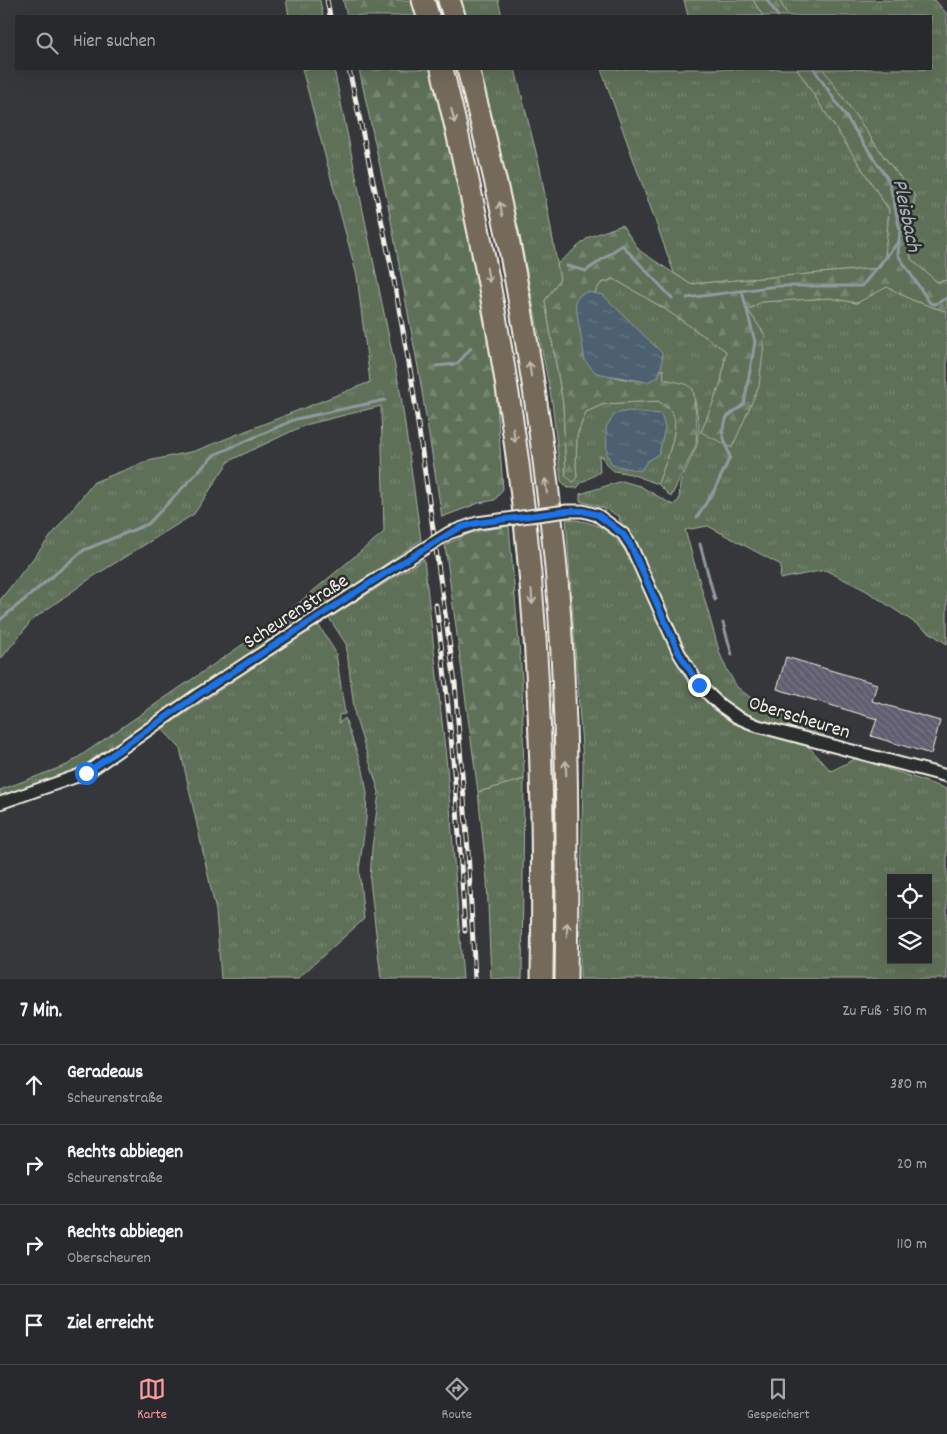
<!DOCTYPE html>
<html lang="de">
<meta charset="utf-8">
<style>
body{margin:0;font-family:Dekko,sans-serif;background:#303134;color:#f1f3f6}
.controls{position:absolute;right:15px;bottom:15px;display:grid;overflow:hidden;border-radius:0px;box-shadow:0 5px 20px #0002}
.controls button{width:45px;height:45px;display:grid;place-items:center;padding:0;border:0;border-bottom:1px solid #444548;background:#28292c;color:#f1f3f6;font:25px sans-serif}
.stop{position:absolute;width:15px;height:15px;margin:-11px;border:4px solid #1a73e8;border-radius:50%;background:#fff}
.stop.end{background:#1a73e8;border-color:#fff;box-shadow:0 1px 5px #0008}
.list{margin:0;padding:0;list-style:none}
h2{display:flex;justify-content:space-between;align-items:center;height:65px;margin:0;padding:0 20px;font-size:21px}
h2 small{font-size:16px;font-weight:400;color:#a5a6a9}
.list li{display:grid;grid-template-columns:32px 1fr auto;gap:15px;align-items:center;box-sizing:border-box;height:80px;padding:0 20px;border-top:1px solid #444548}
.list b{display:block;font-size:19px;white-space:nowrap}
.list p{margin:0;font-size:16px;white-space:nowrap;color:#a5a6a9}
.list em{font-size:16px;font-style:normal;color:#a5a6a9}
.icon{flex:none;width:28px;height:28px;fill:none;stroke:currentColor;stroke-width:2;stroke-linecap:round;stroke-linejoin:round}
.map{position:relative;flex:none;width:947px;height:979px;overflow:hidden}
.search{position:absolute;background:#28292c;box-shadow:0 5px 20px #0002;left:15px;right:15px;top:15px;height:55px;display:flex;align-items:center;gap:12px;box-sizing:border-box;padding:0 18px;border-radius:0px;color:#a5a6a9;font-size:19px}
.sheet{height:385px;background:#28292c}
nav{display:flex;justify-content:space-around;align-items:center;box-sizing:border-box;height:70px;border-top:1px solid #444548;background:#28292c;font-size:14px;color:#a5a6a9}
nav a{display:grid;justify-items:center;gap:2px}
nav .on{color:#ff9aa2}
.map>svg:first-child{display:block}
.grass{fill:url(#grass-tufts);stroke:#a9b0a0;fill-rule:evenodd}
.forest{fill:url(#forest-firs);stroke:#a9b0a0}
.water{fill:url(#water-ripples);stroke:#909a9f}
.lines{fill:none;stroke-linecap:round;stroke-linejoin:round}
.stream{stroke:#909a9f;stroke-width:3}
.building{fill:url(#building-back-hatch);stroke:#f4f1e8}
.minor-casing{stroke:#f4f1e8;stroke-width:15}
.motorway-casing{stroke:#f4f1e8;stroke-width:25}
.minor{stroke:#2a2d2e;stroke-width:11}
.motorway{stroke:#746a5a;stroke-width:21}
.rail-casing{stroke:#f4f1e8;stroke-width:5}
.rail{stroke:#2a2d2e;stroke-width:3;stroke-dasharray:9;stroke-linecap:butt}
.minor-bridge-casing{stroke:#f4f1e8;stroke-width:15;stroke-linecap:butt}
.minor-bridge{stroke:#2a2d2e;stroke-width:11}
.oneway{stroke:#c1bbaf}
.route{stroke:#1a73e8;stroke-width:6}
.labels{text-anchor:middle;stroke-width:5;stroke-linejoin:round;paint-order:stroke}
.street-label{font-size:20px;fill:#f4f1e8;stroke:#2a2d2e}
.water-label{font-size:21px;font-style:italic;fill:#b1b7b8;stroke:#2a2d2e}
</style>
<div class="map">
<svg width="947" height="979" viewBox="0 0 947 979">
<defs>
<pattern id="grass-tufts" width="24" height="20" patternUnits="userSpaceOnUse" patternTransform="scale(1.25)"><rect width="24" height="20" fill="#5e7059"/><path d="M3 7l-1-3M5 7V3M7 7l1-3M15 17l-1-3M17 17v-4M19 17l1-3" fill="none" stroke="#768571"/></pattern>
<pattern id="forest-firs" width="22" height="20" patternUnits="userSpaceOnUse" patternTransform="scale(1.25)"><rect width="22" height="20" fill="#5e7059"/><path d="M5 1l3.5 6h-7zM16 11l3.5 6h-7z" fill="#768571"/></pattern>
<pattern id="water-ripples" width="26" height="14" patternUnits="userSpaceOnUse" patternTransform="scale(1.25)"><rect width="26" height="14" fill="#4d606f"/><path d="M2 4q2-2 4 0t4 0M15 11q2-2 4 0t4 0" fill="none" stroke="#677784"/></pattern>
<pattern id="building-back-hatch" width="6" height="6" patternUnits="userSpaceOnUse" patternTransform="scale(1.25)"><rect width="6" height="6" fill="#615d6f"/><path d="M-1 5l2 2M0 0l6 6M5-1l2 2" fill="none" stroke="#787584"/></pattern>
</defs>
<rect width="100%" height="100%" fill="#35373b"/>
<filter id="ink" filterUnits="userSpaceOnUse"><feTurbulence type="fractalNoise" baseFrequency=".02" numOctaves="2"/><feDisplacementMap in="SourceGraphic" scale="10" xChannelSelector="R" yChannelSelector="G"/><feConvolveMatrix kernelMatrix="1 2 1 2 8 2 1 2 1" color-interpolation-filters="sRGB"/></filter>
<g filter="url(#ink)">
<path class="grass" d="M286 0H320L323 16H289Z
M457 0H498L502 16H462Z
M684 0H753L763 16H688Z
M779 0H935L947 14V280L937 282 911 259 908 235 915 196 885 158 823 69H931V16H788Z
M302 69H334L401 396 421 540 292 628 283 616 384 532 381 406 305 425 229 461 194 514 91 578 32 620 0 660V600L94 482 148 461 195 451 370 382 357 276Z
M476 69H515L540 168 560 279 545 301 563 404 566 476 577 477 576 466 577 435 586 412 604 404 658 401C662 404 668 407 671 411 683 425 663 468 658 484L631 474 614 471 606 464 602 456H599L600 472 581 483 577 488H568L561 481 552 402 519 231Z
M601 69H797L889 210 885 256 880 268 690 284 674 273Z
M614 279 665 309 726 351 721 383 701 432 765 335 748 310 760 302 830 298 856 303 887 286 912 300 945 311 947 310V644L865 590 825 570 780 579 781 565 708 526 685 530 720 654 727 670 737 687 764 708 820 732 825 736V739C768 723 728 717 692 666L636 544 630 533 619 520 620 517 601 507 580 501V494L622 481 640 486 673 505 679 500 680 483 697 445 699 425 693 389 651 377 639 380H622L604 373 594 294 601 283Z
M566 519C598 522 612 529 629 557L675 659 686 678 699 694 713 709 729 720 809 747 831 771 857 758 947 789V979H580L583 762ZM891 878H928V960H891Z
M424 559 447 767 463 979H381L370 880 372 848 379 792 355 716 346 644 329 618Z
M274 623 282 635 82 767 0 796V790L67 765Z
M318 624 336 653 345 714 339 715V723L345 718 363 770 367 793 366 820 359 870 364 919 297 979H221L216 911 180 748 162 729Z
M524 779 522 979H491L487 880 478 792Z"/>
<path class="forest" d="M343 0H417L421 16H347Z
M753 0H779L788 16H763Z
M359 69H434L461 186 494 363 503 489 495 500 479 503 442 517 419 373 387 199Z
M797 69H823L885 158 915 196 908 235 911 259 937 282 947 280V310L945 311 912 300 887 287 857 303 830 298 761 302 748 310 765 335 759 386 732 448 701 432 721 383 726 351 665 309 614 279 601 283 594 294 604 373C627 382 642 384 663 369L664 379 686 384 693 389 697 425 696 445 671 497 658 484C663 468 683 425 671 411 668 407 662 404 658 401L604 404 586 412 577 435 576 466 577 477 573 482 566 476 563 404 545 301 560 279 557 264 589 237 622 225 640 251 690 284 880 268 885 256 889 210Z
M509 526 522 679 524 779 478 792 445 545 473 532Z"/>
<path class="water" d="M588 292 603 295 662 353V364L658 377 647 382 596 373 585 361 575 301 581 294Z
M628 411 661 414 665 427 659 454 647 461 641 471 612 465 607 454 606 427 615 414Z"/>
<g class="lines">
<path class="stream" d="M767 0 778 16
M814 69 889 181 900 230 898 255 930 303 935 304 947 298
M567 266 586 271 622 245 672 298
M687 298 777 286H862L899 241
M436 366 457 364 471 348
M697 517 715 489 730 457 722 432 727 417 744 404 755 342 742 291
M700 544 715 600
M0 620 84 550 148 524 214 455 296 419 385 400
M723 623 732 655"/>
</g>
<path class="building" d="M786 657 877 684 872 701 940 721 931 754 871 736 877 719 777 689Z"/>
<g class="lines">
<defs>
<path id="minor" d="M597 515 623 534 631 546 679 653 699 685 720 705 737 717 758 726 947 776
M0 803 86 773 199 694 395 567"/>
<path id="motorway" d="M423 0 428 16
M449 0 454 16
M442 69C483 235 515 402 530 573 542 708 544 844 542 979
M468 69C483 128 498 188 510 249 530 354 546 461 556 568 568 705 568 842 566 979"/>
</defs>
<use href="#minor" class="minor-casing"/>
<use href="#motorway" class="motorway-casing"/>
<use href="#minor" class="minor"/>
<use href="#motorway" class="motorway"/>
<defs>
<path id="rail" d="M327 0 330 16
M349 69 392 270 411 375 455 683 468 851 475 979
M436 605C451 714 459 822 465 931"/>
</defs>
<use href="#rail" class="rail-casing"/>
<use href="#rail" class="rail"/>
<defs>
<path id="minor-bridge" d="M395 567 449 533 477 523 567 511H583L597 515"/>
</defs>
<use href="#minor-bridge" class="minor-bridge-casing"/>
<use href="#minor-bridge" class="minor-bridge"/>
</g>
<defs><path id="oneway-shaft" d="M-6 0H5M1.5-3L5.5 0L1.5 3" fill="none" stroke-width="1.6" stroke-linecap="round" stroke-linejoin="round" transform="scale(1.25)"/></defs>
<g class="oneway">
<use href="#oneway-shaft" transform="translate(453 116) rotate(76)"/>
<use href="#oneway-shaft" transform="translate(501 209) rotate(-102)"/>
<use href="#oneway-shaft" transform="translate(488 275) rotate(80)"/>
<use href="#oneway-shaft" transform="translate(530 369) rotate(-99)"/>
<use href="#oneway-shaft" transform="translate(514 435) rotate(82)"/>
<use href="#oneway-shaft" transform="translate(546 486) rotate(-97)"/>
<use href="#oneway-shaft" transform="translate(532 597) rotate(86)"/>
<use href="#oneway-shaft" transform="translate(566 768) rotate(-92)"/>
<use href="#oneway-shaft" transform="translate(567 930) rotate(-89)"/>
</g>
</g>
<g class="lines" filter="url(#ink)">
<path class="route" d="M86 773 199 694 395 567 450 533 462 527 477 523 567 511H583L598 515 623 534 631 546 679 653 699 685"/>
</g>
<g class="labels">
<g class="street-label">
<text transform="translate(295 610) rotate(-33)" y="7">Scheurenstraße</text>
<text transform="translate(800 716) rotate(17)" y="7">Oberscheuren</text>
</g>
<g class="water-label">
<text transform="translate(908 215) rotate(78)" y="7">Pleisbach</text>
</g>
</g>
</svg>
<div class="controls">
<button><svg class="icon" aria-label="locate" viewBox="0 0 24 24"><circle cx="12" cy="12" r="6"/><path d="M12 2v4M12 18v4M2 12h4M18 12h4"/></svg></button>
<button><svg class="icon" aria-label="layers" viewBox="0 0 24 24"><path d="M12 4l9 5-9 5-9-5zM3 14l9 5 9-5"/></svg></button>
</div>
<div class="stop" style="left:86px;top:773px"></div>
<div class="stop end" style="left:699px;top:685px"></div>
<div class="search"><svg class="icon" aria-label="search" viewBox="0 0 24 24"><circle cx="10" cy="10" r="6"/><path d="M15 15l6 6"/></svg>Hier suchen</div>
</div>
<section class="sheet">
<h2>7 Min.<small>Zu Fuß · 510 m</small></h2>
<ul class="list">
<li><svg class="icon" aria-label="ahead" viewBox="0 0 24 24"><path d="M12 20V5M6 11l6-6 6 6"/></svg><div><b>Geradeaus</b><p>Scheurenstraße</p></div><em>380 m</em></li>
<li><svg class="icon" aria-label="right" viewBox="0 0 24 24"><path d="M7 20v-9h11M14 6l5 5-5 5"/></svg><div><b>Rechts abbiegen</b><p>Scheurenstraße</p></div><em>20 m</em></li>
<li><svg class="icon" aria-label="right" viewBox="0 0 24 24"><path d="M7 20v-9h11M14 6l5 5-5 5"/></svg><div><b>Rechts abbiegen</b><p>Oberscheuren</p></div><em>110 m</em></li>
<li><svg class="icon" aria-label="arrive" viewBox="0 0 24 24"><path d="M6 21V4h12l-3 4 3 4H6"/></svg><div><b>Ziel erreicht</b></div></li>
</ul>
</section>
<nav>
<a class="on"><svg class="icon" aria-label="map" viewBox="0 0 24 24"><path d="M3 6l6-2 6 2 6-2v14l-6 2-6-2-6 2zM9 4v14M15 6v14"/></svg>Karte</a>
<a><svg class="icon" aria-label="directions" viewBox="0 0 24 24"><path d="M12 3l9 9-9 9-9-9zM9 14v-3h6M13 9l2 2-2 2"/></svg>Route</a>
<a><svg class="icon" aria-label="saved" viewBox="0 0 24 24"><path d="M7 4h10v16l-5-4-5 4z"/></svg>Gespeichert</a>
</nav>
